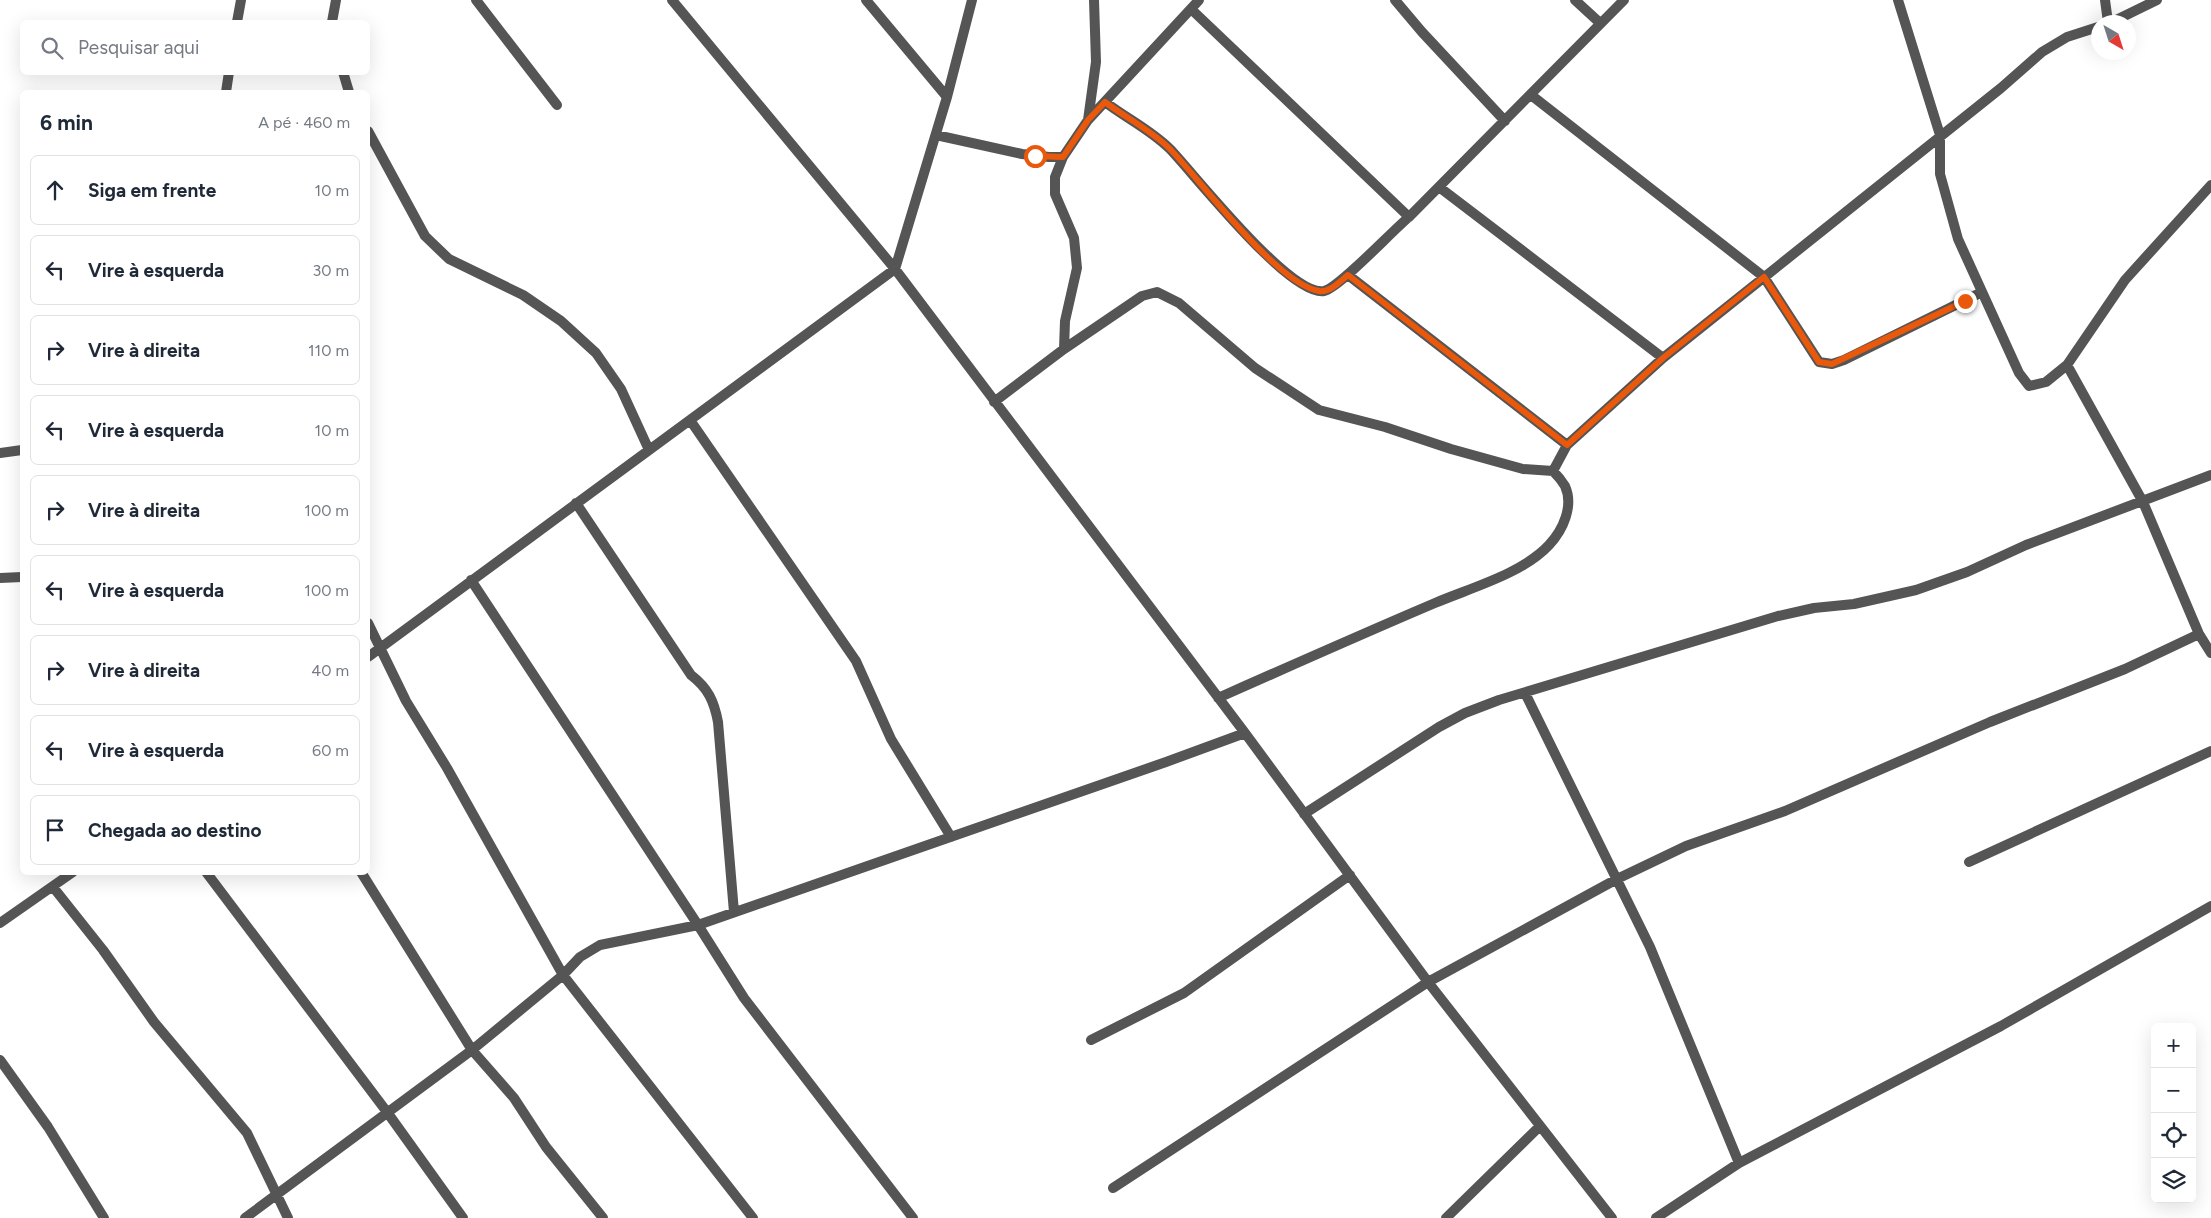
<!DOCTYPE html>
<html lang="pt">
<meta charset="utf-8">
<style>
body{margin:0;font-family:Figtree,sans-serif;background:#f2f2f3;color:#1f2937}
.controls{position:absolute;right:15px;bottom:15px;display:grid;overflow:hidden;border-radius:8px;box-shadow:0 5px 20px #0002}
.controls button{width:45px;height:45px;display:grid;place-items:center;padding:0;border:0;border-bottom:1px solid #e0e1e3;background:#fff;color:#1f2937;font:25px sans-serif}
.compass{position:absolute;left:2091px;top:15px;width:45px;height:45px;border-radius:50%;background:#fff;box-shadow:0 5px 20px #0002;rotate:141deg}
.stop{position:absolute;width:15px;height:15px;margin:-11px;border:4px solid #ea580c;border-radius:50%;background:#fff}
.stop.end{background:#ea580c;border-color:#fff;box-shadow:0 1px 5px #0008}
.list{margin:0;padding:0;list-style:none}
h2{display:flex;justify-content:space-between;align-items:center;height:65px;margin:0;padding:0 20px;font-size:21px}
h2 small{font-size:16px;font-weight:400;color:#747a83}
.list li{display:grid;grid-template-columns:32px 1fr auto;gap:15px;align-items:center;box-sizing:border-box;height:70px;margin:0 10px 10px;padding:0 10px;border:1px solid #e0e1e3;border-radius:8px}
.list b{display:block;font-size:19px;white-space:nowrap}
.list em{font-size:16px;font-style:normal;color:#747a83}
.icon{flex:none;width:28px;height:28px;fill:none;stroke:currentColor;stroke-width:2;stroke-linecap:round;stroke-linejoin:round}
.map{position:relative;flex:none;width:2211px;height:1218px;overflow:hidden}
.search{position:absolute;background:#fff;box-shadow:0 5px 20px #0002;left:20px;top:20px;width:350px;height:55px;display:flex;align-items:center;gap:12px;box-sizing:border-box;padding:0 18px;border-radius:8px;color:#747a83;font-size:19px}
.panel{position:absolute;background:#fff;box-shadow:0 5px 20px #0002;left:20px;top:90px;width:350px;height:785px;border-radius:8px}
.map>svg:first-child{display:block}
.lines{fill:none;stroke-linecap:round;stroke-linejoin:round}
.minor{stroke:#555;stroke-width:10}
.route{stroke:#ea580c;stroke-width:6}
</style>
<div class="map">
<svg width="2211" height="1218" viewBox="0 0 2211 1218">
<rect width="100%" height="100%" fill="#fff"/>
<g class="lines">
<path class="minor" d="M476 0 557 105
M672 0 895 269 1245 733 1428 982 1612 1218
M866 0 947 97
M1395 0 1422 32 1505 121
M1575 0 1600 23
M1898 0 1940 135V174L1958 239 2019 373 2029 386 2046 382 2067 365 2125 280 2211 185
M2105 0 2108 22
M1191 9 1409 217
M237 22 241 0
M332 22 336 0
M2112 22 2157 0
M343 72 349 92
M226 92 229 72
M1531 95 1764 277 1819 362 1832 364 1844 360 1982 292
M1105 102C1126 118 1151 130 1170 149 1195 175 1290 297 1324 291 1339 288 1392 231 1409 217L1624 0
M1088 120 1096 62 1094 0
M368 131 425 236 449 259 523 295 561 321 596 353 621 389 649 450
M936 135 1022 154 1049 157H1063
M1439 187 1663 358
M1348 275 1567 445 1553 471
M1064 349 1065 321 1077 268 1074 238 1055 194V177L1063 157 1088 120 1199 0
M2067 365 2143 502 2199 634 2211 653
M994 402 1064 349 1142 296 1157 292 1179 303 1255 368 1319 410 1385 427 1451 449 1523 469 1553 471
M690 420 856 661 891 739 951 837
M1567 445 1663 358 2001 88 2042 52 2067 37 2098 27
M0 453 22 450
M576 503 691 675C708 688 714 701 718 722L734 912
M0 578 22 577
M471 580 698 925 744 998 913 1218
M368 623 406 701 447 768 563 975 753 1218
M368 657 895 269 947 97 972 0
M1525 693 1650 947 1739 1163
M1218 698C1290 666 1362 634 1435 603 1470 588 1522 574 1549 545 1563 530 1574 506 1565 486 1562 481 1557 475 1553 471
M1304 814 1439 727 1465 713 1499 700 1778 616 1814 608 1854 604 1916 590 1967 572 2026 545 2211 475
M1969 862 2211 751
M206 872 387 1112 463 1218
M361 872 472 1050 514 1098 546 1147 603 1218
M53 887 103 950 154 1022 247 1133 288 1218
M0 923 73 872
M1091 1040 1184 993 1350 875
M0 1060 48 1127 104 1218
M1113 1188 1428 982 1617 879 1686 846 1785 811 1990 722 2125 669 2199 634
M245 1218 472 1050 563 975 580 957 600 945 698 925 1166 762 1245 733
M1446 1218 1540 1126
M1656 1218 1739 1163 2001 1026 2211 906"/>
</g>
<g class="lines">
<path class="route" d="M1035 156 1063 157 1088 120 1105 102C1126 118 1151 130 1170 149 1202 182 1277 284 1319 291 1330 293 1340 281 1348 275L1567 445 1663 358 1764 277 1819 362 1832 364 1965 301"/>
</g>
</svg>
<div class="controls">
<button>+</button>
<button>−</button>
<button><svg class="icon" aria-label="locate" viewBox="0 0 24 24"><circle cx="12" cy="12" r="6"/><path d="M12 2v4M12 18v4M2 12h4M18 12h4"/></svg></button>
<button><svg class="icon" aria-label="layers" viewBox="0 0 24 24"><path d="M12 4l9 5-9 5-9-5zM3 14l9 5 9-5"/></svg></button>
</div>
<svg class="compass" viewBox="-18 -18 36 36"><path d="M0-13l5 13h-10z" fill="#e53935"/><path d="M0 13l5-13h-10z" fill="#747a83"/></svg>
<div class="stop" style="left:1035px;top:156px"></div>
<div class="stop end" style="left:1965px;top:301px"></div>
<div class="search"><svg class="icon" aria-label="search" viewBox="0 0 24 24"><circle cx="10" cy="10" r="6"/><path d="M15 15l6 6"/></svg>Pesquisar aqui</div>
<section class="panel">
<h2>6 min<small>A pé · 460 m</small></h2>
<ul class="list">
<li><svg class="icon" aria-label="ahead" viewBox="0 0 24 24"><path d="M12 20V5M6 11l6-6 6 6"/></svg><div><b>Siga em frente</b></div><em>10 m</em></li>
<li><svg class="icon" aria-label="left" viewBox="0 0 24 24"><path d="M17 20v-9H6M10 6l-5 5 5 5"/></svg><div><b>Vire à esquerda</b></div><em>30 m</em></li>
<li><svg class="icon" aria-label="right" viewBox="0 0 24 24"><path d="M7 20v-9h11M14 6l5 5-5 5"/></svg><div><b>Vire à direita</b></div><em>110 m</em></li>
<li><svg class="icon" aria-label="left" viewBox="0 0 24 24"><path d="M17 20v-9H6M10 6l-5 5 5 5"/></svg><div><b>Vire à esquerda</b></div><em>10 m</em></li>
<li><svg class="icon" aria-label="right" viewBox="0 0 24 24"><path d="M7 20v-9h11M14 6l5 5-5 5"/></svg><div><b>Vire à direita</b></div><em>100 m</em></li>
<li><svg class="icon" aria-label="left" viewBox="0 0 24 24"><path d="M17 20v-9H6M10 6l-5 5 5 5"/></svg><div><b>Vire à esquerda</b></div><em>100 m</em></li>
<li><svg class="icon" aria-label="right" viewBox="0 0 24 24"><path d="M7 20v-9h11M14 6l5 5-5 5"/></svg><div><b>Vire à direita</b></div><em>40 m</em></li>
<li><svg class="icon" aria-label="left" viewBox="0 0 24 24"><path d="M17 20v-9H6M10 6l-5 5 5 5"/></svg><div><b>Vire à esquerda</b></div><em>60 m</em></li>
<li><svg class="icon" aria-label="arrive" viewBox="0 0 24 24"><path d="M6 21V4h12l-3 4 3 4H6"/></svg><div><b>Chegada ao destino</b></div></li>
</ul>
</section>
</div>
